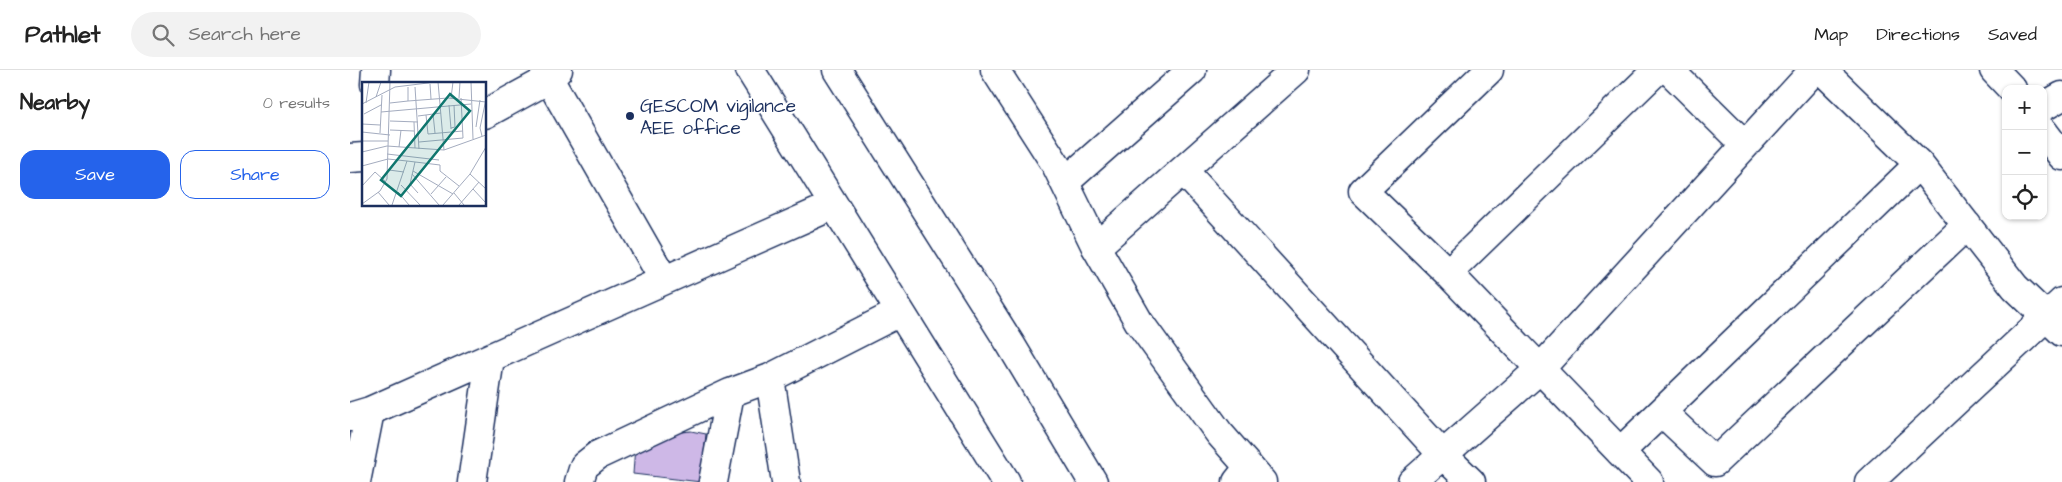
<!DOCTYPE html>
<meta charset="utf-8">
<style>
body{margin:0;font-family:"Architects Daughter",sans-serif;background:#f2f2f2;color:#222}
.controls{position:absolute;right:15px;top:15px;display:grid;overflow:hidden;border-radius:10px;box-shadow:0 1px 4px #0004}
.controls button{width:45px;height:45px;display:grid;place-items:center;padding:0;border:0;border-bottom:1px solid #e0e0e0;background:#fff;color:#222;font:25px sans-serif}
.list{margin:0;padding:0;list-style:none}
h2{display:flex;justify-content:space-between;align-items:center;height:65px;margin:0;padding:0 20px;font-size:21px}
h2 small{font-size:16px;font-weight:400;color:#767676}
.actions{display:flex;gap:10px;padding:15px 20px}
.actions a{flex:1;padding:11px 0;border:1px solid #2563eb;border-radius:15px;text-align:center;font-size:18px;color:#2563eb}
.actions .main{background:#2563eb;color:#fff}
.icon{flex:none;width:28px;height:28px;fill:none;stroke:currentColor;stroke-width:2;stroke-linecap:round;stroke-linejoin:round}
.map{position:relative;flex:none;width:1712px;height:412px;overflow:hidden}
header{display:flex;align-items:center;gap:30px;box-sizing:border-box;height:70px;padding:0 25px;background:#fff;border-bottom:1px solid #e0e0e0}
header strong{font-size:24px}
nav{display:flex;gap:28px;margin-inline-start:auto;font-size:18px}
.search{width:350px;height:45px;background:#f2f2f2;display:flex;align-items:center;gap:12px;box-sizing:border-box;padding:0 18px;border-radius:28px;color:#767676;font-size:19px}
main{display:flex}
aside{flex:1;background:#fff}
.map>svg:first-child{display:block}
.building{fill:#ceb8e7;stroke:#1b2f5e}
.lines{fill:none;stroke-linecap:round;stroke-linejoin:round}
.minor-casing{stroke:#1b2f5e;stroke-width:31}
.major-casing{stroke:#1b2f5e;stroke-width:31}
.minor{stroke:#fff;stroke-width:28}
.major{stroke:#fff;stroke-width:28}
.poi-dot{fill:#1b2f5e;stroke:#fff;stroke-width:2}
.labels{text-anchor:middle;stroke-width:4;stroke-linejoin:round;paint-order:stroke}
.poi-label{font-size:19px;fill:#1b2f5e;stroke:#fff;text-anchor:start}
.inset-road{fill:none;stroke:#a4acbf;stroke-width:1}
.view{fill:#0f766e;fill-opacity:0.15;stroke:#0f766e;stroke-width:2.5}
.inset-edge{fill:none;stroke:#1b2f5e;stroke-width:2.5}
</style>
<header>
<strong>Pathlet</strong>
<div class="search"><svg class="icon" aria-label="search" viewBox="0 0 24 24"><circle cx="10" cy="10" r="6"/><path d="M15 15l6 6"/></svg>Search here</div>
<nav><a>Map</a><a>Directions</a><a>Saved</a></nav>
</header>
<main>
<aside>
<h2>Nearby<small>0 results</small></h2>
<ul class="list">
</ul>
<div class="actions"><a class="main">Save</a><a>Share</a></div>
</aside>
<div class="map">
<svg width="1712" height="412" viewBox="0 0 1712 412">
<rect width="100%" height="100%" fill="#fff"/>
<filter id="ink" filterUnits="userSpaceOnUse"><feTurbulence type="fractalNoise" baseFrequency=".02" numOctaves="2"/><feDisplacementMap in="SourceGraphic" scale="10" xChannelSelector="R" yChannelSelector="G"/><feConvolveMatrix kernelMatrix="1 2 1 2 8 2 1 2 1" color-interpolation-filters="sRGB"/></filter>
<g filter="url(#ink)">
<path class="building" d="M341 361 356 364 351 412 283 404 285 375 322 363Z"/>
<g class="lines">
<defs>
<path id="minor" d="M487 0 661 275 743 412
M1139 0 1013 121 1098 203 1299 412
M1319 0 1395 75
M1472 0 1569 94 1665 217 1712 262
M1644 0 1662 19
M199 9 314 210
M25 14 26 0
M1693 37 1712 26
M135 44 199 9 208 0
M1693 61 1712 86
M0 88 14 87
M833 100 1093 385 1121 412
M715 112 842 0
M484 135 656 412
M746 177 946 0
M1098 203 1307 0
M420 308 436 412
M1312 342 1365 392 1617 155
M0 347 20 341 484 135 400 0
M1270 382 1569 94
M6 412 20 341
M122 412 140 288
M229 412 234 396 248 385 380 323 420 308 550 242
M363 412 380 323
M887 412 899 397
M1062 412 1190 299 1464 0
M1519 412 1712 232"/>
<path id="major" d="M645 0 706 95 746 177 789 252 869 363 912 412"/>
</defs>
<use href="#minor" class="minor-casing"/>
<use href="#major" class="major-casing"/>
<use href="#minor" class="minor"/>
<use href="#major" class="major"/>
</g>
</g>
<circle class="poi-dot" cx="280" cy="46" r="5"/>
<g class="labels">
<g class="poi-label">
<text x="290" y="42">GESCOM vigilance<tspan x="290" dy="22">AEE office</tspan></text>
</g>
</g>
<g transform="translate(12 12)">
<rect width="124" height="124" fill="#fff"/>
<path class="inset-road" d="M76 0 82 68M109 0 111 57M68 2 69 17M53 5 57 67M14 15 19 0M89 16 91 0M97 16 98 0M46 19 86 16 124 20M4 21 7 0M28 21 46 19V5M0 22 33 5 74 0M87 23 89 47M19 30 109 22M2 32 19 23M71 32 73 51M64 33 66 52 101 49M56 34 79 31M124 36V52M28 39 56 40M52 40 53 66M0 42 18 43M114 45 118 18M89 46 93 45 92 23M28 48 52 49M0 50 28 53M18 51 20 13M120 54 118 46 124 17M0 59H26M57 60 101 56 99 16M37 65 39 48M0 70 25 64 82 68 124 53M25 72 77 78M45 79 78 83V89L97 104M53 80 48 102 56 111M0 84 26 77 45 79 30 123M27 88 42 90M51 89 91 112M50 92 77 123M108 92 124 107M39 103 58 123M0 104 13 90 24 100M111 107 124 121M16 110 27 123M36 110 47 123M92 111 102 123M69 112 84 95M0 122 18 109 25 97 28 0M81 123 108 92 124 65M97 123 117 100"/>
<path class="view" d="M88 12 108 29 39 114 19 98Z"/>
<rect width="124" height="124" class="inset-edge"/>
</g>
</svg>
<div class="controls">
<button>+</button>
<button>−</button>
<button><svg class="icon" aria-label="locate" viewBox="0 0 24 24"><circle cx="12" cy="12" r="6"/><path d="M12 2v4M12 18v4M2 12h4M18 12h4"/></svg></button>
</div>
</div>
</main>
